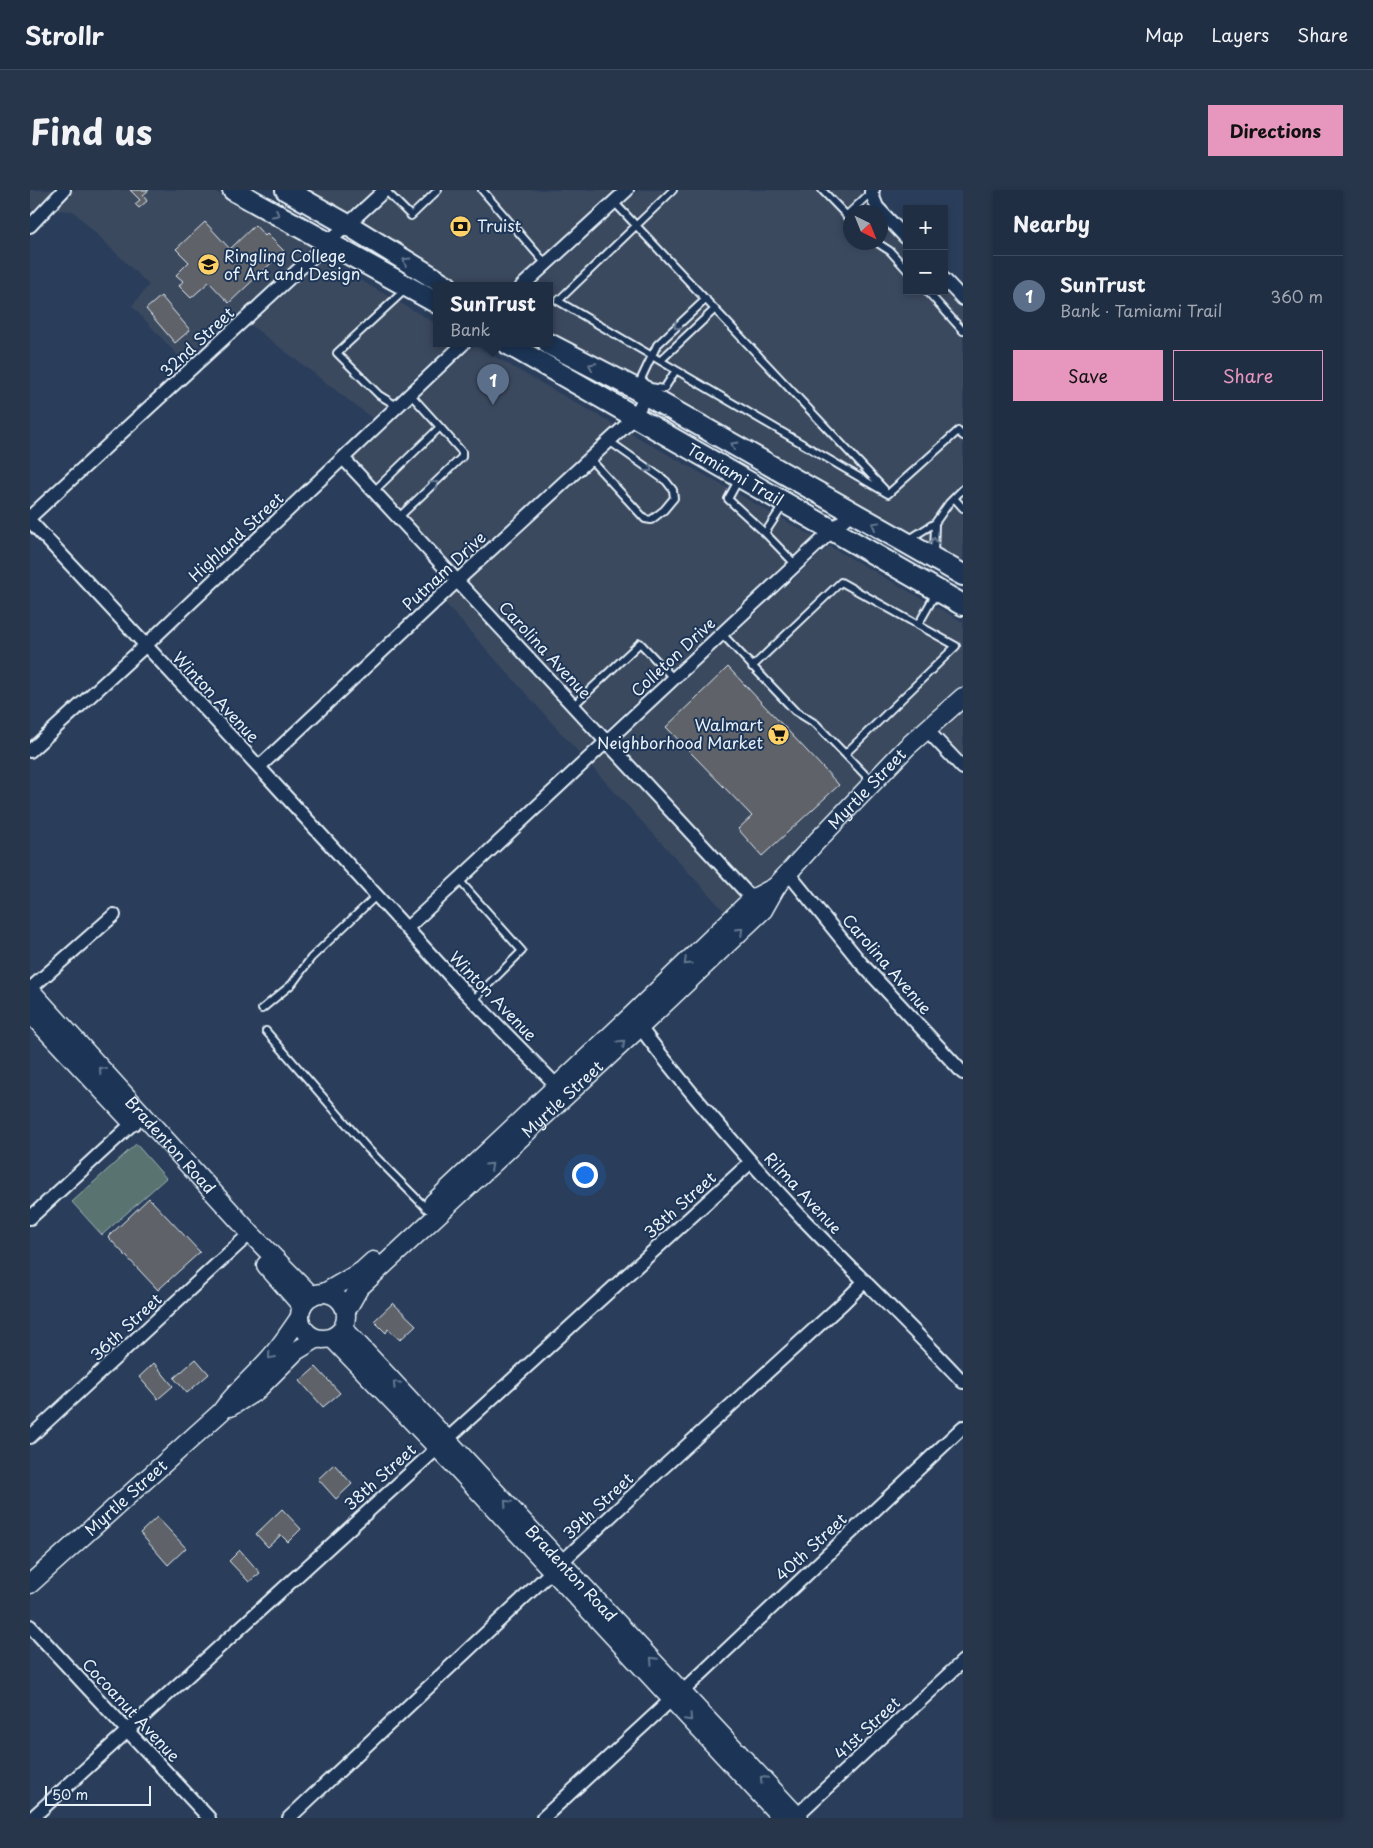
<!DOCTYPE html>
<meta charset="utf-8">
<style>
body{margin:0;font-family:"Playpen Sans",sans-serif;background:#28364b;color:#f1f3f6}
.controls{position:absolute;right:15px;top:15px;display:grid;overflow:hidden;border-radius:0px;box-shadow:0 2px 8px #0003}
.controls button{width:45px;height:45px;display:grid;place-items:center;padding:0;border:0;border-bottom:1px solid #3d4a5d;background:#202e44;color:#f1f3f6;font:25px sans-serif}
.compass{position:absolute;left:813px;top:15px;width:45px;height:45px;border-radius:50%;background:#202e44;box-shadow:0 2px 8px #0003;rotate:137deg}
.scale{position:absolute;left:15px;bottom:12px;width:106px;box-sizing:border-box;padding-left:5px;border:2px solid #e8f1f8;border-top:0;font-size:14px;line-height:18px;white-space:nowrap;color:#e8f1f8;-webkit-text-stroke:4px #1d3557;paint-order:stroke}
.you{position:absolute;left:554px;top:984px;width:18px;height:18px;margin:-12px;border:4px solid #fff;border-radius:50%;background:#1a73e8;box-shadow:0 0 0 8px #1a73e833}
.badge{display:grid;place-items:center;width:32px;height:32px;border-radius:50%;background:#e797bd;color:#fff;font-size:16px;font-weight:700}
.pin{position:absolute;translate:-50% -41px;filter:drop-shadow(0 1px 2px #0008)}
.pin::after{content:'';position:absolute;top:26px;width:18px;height:15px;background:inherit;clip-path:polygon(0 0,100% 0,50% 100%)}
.popup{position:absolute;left:403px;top:92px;width:120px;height:65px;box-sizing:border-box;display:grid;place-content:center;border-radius:0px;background:#202e44;filter:drop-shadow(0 1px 4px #0005);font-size:16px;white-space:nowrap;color:#a2a8b2}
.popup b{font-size:19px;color:#f1f3f6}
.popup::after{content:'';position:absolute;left:50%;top:100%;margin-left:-10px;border:10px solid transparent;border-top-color:#202e44}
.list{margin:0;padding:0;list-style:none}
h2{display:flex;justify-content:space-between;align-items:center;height:65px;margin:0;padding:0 20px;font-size:21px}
h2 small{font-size:16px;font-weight:400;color:#a2a8b2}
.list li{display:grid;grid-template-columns:32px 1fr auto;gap:15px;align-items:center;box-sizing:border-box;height:80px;padding:0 20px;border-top:1px solid #3d4a5d}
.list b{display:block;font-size:19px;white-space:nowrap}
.list p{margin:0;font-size:16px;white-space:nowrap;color:#a2a8b2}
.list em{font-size:16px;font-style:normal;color:#a2a8b2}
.actions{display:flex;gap:10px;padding:15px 20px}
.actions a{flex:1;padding:11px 0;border:1px solid #e797bd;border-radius:0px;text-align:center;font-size:18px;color:#e797bd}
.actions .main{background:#e797bd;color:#111}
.map{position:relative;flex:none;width:933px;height:1628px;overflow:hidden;border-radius:0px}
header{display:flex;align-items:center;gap:30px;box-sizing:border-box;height:70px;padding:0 25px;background:#202e44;border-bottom:1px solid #3d4a5d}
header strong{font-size:24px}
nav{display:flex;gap:28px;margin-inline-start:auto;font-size:18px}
.intro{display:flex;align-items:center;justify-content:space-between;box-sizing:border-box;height:120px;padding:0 30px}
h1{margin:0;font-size:35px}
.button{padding:12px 22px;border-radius:0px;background:#e797bd;color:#111;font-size:18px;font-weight:700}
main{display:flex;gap:30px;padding:0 30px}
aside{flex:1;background:#202e44;border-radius:0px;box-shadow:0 2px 8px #0003}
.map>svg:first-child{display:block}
.built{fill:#3a495f}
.green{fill:#597370;stroke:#a0b2b4}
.building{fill:#5e6469;stroke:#e8f1f8}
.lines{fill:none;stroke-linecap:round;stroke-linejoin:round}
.lane-casing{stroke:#e8f1f8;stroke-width:10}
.street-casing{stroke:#e8f1f8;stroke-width:16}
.secondary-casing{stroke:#e8f1f8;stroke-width:21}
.primary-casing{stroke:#e8f1f8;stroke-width:24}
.lane{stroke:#1d3557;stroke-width:6}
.street{stroke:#1d3557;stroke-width:12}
.secondary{stroke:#1d3557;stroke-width:18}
.primary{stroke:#1d3557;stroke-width:20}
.oneway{stroke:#64778f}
.labels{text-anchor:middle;stroke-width:4;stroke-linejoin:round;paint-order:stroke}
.poi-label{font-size:16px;fill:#e8f1f8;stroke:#1d3557;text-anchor:start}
.street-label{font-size:16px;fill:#e8f1f8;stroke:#1d3557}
</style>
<header>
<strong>Strollr</strong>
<nav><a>Map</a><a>Layers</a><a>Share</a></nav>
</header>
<div class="intro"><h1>Find us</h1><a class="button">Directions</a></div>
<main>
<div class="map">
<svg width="933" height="1628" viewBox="0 0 933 1628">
<rect width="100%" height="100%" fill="#2a3e5b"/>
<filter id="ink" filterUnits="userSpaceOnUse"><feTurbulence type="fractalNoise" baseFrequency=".02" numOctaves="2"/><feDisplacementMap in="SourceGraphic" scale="10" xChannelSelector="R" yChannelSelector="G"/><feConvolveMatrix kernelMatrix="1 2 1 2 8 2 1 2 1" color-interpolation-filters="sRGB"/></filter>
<g filter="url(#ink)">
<path class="built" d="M0 0H182L282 55 276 59 278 61 208 125 206 123 153 171 102 116 119 95 43 21 0 19Z
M271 0H343L316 25Z
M367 0H585L480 96H431L331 34Z
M609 0H831L830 1 834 6 842 22H821V52H851V32L877 60V101L914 100 933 120V377L519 145V96H505Z
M293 69 407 134V154H421L342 228 221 135Z
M444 155 585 235 427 379 324 269Z
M600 243 784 347 576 539 439 391Z
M799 356 933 432V495L892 533 742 689 723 699 587 552Z
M428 401 566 549 550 564 415 413Z
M933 518V567L908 541Z
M577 562 712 708 696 723 561 576Z"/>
<path class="green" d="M106 954 136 988 72 1045 42 1012Z"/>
<path class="building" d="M100 0H119L113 5 117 11 109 18 105 14 110 10Z
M175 32 200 59 225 35 235 46 237 44 254 61 199 113 179 92 161 108 149 96 153 91 146 85 159 72 146 59Z
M131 106 160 140 145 153 116 119Z
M698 477 809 595 732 666 708 639 722 626 636 537Z
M119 1008 170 1062 128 1100 78 1047Z
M363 1113 386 1135 370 1150 358 1139 356 1143 344 1131Z
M166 1169 179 1184 157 1203 144 1188Z
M124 1173 143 1196 128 1209 109 1187Z
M286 1177 310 1203 293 1217 270 1191Z
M304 1274 322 1294 306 1309 288 1289Z
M252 1319 271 1339 258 1352 251 1345 238 1357 226 1344Z
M127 1327 156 1358 138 1375 110 1343Z
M210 1360 230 1383 219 1392 199 1371Z"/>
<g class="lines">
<defs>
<path id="lane" d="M355 0 381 26 408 0
M452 0 516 74
M643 0 528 111 858 304 928 241 933 246
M792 0 821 30
M584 12 854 299
M816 26 841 2
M846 52 860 61 877 80
M897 101 933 141
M631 170 685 119
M646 180 634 199 620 197 611 189 627 155 676 109
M380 204 410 237
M367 216 349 205 307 163 377 98
M560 269 615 329 621 330 634 320 644 308 643 300 636 291 579 251
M709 289 698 309 735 343 754 314
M344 301 410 237 432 262V267L369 327
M924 308 933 318
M735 343 766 375
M878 350 905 333 919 313 933 299
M904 364 905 333
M888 435 906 403
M692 444 765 521 786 534 842 592
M722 477 811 392 926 456 815 564
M544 515 610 453 644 489
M429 690 492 761 443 810
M232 819 262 794 281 768 347 705
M236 841 338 959 397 1019"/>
<path id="street" d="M843 0 841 2 847 17 877 49
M0 36 34 0
M914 89 933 109
M492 96 597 0
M313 268 728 715
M0 327 355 0
M0 331 229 577 433 800 532 901
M897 540 933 578
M0 561 116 455 433 154
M229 577 428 390 604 228 616 205
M759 684 831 773 933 883
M377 738 822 322
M0 799 84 725
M606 832C658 902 716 968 776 1032 828 1086 882 1137 933 1192
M0 1028 103 933
M0 1247 213 1050
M0 1436 179 1628
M652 1502 933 1237
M2 1628 721 972
M259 1628 616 1293 813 1113 835 1091
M513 1628 642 1509
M764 1628 933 1471"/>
<g id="secondary">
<path id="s1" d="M0 800 221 1044 282 1106"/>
<path d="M0 823 102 932"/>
<path d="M403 1013 601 826 722 709 747 696"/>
<path d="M236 1075 272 1116"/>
<circle cx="293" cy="1126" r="23"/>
<path d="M294 1103 332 1081 343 1071"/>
<path id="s2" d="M316 1121 329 1098 610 837 733 720 747 695 787 651 877 557 933 507"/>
<path id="s3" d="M313 1138 769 1628"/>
<path d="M302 1148 428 1279 752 1628"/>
<path d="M200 1217 226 1201 266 1161 286 1149"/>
<path id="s4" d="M0 1394 191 1222C205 1202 222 1188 238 1170 250 1157 260 1142 270 1127"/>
</g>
<g id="primary">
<path d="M203 0 407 113"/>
<path d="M256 0 318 35 417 96"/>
<path id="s5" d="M478 154 933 415"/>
<path d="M519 154 604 198 933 385"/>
</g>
</defs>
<use href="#lane" class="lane-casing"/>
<use href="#street" class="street-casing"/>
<use href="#secondary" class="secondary-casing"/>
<use href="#primary" class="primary-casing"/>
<use href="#lane" class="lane"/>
<use href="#street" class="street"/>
<use href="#secondary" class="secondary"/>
<use href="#primary" class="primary"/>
</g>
<defs><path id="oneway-chevron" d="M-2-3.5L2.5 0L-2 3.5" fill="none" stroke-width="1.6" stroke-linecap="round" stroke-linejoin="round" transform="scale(1.25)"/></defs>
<g class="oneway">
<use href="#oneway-chevron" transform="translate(246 24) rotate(30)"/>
<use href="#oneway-chevron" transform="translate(376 71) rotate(-148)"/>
<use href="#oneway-chevron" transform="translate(647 136) rotate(136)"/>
<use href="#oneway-chevron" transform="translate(562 176) rotate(-152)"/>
<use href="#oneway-chevron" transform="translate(704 255) rotate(-150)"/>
<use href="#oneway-chevron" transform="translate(619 279) rotate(36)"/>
<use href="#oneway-chevron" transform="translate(405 294) rotate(-43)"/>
<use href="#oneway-chevron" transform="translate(845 335) rotate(-151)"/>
<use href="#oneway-chevron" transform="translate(904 351) rotate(-88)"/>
<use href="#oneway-chevron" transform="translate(710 741) rotate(-44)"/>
<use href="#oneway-chevron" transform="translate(657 772) rotate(136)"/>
<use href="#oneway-chevron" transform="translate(592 853) rotate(-43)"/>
<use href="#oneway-chevron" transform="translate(72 880) rotate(-132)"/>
<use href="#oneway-chevron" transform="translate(460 976) rotate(-43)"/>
<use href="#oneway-chevron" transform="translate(241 1166) rotate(131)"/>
<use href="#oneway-chevron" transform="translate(366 1194) rotate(-133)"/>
<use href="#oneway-chevron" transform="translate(477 1313) rotate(-133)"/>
<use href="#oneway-chevron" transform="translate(623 1470) rotate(-133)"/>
<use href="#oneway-chevron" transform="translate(659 1528) rotate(47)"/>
<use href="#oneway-chevron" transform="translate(733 1589) rotate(-133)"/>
</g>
</g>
<defs>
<symbol id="bank-disc" viewBox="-11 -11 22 22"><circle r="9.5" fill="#ffd166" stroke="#1d3557"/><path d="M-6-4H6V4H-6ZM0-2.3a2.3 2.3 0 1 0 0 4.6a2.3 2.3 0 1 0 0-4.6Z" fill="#111"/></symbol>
<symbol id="university-disc" viewBox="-11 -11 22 22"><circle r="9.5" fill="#ffd166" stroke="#1d3557"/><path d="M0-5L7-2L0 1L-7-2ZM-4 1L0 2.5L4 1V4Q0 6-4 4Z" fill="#111"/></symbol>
<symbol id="supermarket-disc" viewBox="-11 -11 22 22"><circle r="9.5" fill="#ffd166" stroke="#1d3557"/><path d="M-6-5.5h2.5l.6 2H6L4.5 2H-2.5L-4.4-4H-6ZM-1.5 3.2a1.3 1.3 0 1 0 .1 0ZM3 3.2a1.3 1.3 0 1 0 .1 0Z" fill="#111"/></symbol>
</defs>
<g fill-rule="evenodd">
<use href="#bank-disc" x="418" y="24" width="25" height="25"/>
<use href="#university-disc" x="166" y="62" width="25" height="25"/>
<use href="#supermarket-disc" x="736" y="532" width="25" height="25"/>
</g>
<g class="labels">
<g class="poi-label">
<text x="447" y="42">Truist</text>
<text x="194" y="72">Ringling College<tspan x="194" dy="18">of Art and Design</tspan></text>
<text x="733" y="541" text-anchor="end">Walmart<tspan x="733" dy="18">Neighborhood Market</tspan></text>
</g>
<g class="street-label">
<text transform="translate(167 152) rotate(-43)" y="6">32nd Street</text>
<text dy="6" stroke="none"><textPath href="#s5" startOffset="262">Tamiami Trail</textPath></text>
<text transform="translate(206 347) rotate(-43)" y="6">Highland Street</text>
<text transform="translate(414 381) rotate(-43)" y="6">Putnam Drive</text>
<text transform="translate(515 460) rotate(47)" y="6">Carolina Avenue</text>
<text transform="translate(643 467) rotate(-43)" y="6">Colleton Drive</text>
<text transform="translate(186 507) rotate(47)" y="6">Winton Avenue</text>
<text dy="6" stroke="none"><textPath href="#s2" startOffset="740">Myrtle Street</textPath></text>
<text transform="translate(857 774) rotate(49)" y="6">Carolina Avenue</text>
<text transform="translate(463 806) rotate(46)" y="6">Winton Avenue</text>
<text dy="6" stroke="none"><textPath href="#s2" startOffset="304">Myrtle Street</textPath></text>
<text dy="6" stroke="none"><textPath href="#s1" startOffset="209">Bradenton Road</textPath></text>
<text transform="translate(773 1003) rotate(47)" y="6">Rilma Avenue</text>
<text transform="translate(650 1015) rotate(-42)" y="6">38th Street</text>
<text transform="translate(96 1137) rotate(-43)" y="6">36th Street</text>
<text transform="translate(350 1287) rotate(-42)" y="6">38th Street</text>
<text dy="6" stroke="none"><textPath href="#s4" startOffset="129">Myrtle Street</textPath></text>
<text transform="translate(568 1316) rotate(-43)" y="6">39th Street</text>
<text transform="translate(781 1357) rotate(-43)" y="6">40th Street</text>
<text dy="6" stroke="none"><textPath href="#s3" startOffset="335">Bradenton Road</textPath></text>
<text transform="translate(101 1520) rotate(47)" y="6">Cocoanut Avenue</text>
<text transform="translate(837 1538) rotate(-43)" y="6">41st Street</text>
</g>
</g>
</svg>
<div class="controls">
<button>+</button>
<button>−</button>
</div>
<svg class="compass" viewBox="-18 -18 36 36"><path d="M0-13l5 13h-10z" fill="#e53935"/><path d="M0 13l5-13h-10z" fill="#a2a8b2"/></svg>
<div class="scale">50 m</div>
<div class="you"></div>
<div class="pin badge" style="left:463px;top:215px;background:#5c6f8a">1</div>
<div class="popup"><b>SunTrust</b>Bank</div>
</div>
<aside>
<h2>Nearby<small></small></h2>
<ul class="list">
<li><span class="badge" style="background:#5c6f8a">1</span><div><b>SunTrust</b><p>Bank · Tamiami Trail</p></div><em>360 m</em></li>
</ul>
<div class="actions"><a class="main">Save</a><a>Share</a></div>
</aside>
</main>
